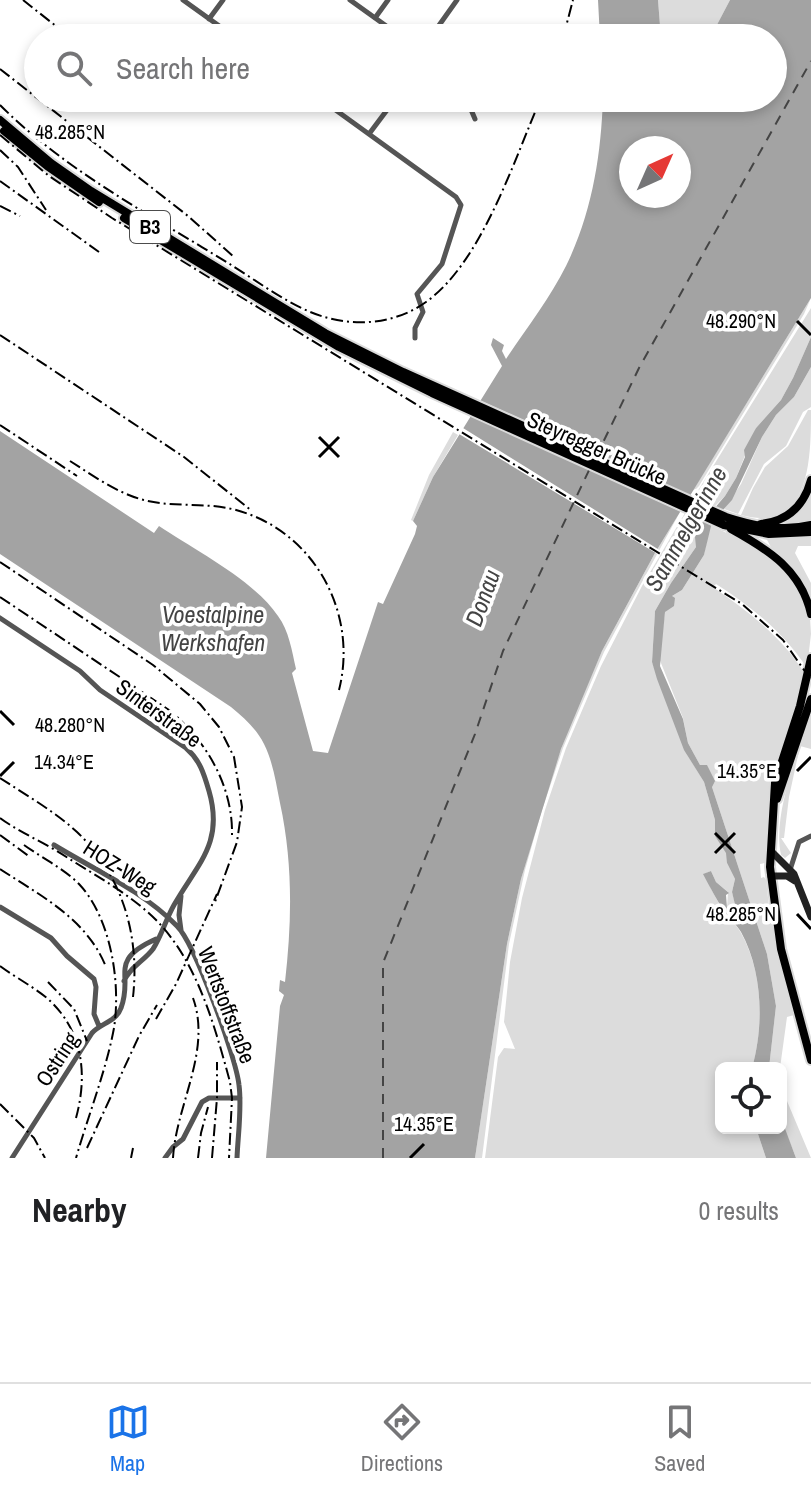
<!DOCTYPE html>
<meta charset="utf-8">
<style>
body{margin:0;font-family:"Archivo Narrow",sans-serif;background:#f2f2f2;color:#202124}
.controls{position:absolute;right:24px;bottom:24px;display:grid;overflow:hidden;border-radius:12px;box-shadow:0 4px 12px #0003}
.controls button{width:72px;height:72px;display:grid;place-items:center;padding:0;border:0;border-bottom:2px solid #e0e0e0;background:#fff;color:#202124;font:40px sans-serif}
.compass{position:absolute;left:619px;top:136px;width:72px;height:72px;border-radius:50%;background:#fff;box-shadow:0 4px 12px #0003;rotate:45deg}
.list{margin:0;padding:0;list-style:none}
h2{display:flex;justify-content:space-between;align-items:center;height:104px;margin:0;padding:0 32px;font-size:34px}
h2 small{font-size:26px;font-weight:400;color:#757577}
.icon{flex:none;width:44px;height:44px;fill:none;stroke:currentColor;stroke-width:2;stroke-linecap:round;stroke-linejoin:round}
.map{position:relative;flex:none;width:811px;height:1158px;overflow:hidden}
.search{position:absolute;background:#fff;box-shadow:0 4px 12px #0003;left:24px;right:24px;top:24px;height:88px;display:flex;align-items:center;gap:20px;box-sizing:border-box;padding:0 28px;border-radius:44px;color:#757577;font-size:30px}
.sheet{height:224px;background:#fff}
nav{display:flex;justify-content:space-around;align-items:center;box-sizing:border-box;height:112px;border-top:2px solid #e0e0e0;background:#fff;font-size:22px;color:#757577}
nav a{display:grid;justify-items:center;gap:4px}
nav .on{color:#1a73e8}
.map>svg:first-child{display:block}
.green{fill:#dcdcdc}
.water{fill:#a3a3a3;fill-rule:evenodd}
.pier{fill:#fff}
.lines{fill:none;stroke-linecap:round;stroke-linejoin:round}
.ferry{stroke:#444;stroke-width:2;stroke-dasharray:10 8;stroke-linecap:butt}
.primary-casing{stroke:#dbdbdb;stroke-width:12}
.street{stroke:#555;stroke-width:5}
.secondary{stroke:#222;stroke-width:7}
.primary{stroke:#000;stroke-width:8}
.rail{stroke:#000;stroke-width:2;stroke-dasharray:12 4 2 4;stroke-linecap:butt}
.ticks{fill:none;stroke:#000;stroke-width:3}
.labels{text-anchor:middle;stroke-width:7;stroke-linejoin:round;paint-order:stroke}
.shield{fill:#fff;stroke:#4c4c4c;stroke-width:2}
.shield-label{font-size:20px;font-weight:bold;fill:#000}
.street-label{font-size:22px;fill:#000;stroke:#fff}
.water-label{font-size:24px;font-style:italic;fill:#444;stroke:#fff}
.ticks-label{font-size:20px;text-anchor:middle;fill:#000;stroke:#fff;stroke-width:7;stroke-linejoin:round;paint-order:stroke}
</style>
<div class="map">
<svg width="811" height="1158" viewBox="0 0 811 1158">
<rect width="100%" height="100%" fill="#fff"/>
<path class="green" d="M658 0H730L710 38H661Z
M811 298 804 314 699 486 690 495Z
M811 308V337L793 378 781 400 756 428 736 478 725 496 715 506 694 497Z
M811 367V407L803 412 786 446 764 464 738 514 724 509 741 484 762 437 776 415 794 397Z
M808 410H811C811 457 811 534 741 515L753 488 765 467 788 446Z
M453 432 458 435 433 477 413 521 411 520 429 475Z
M811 488V521L776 524Z
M680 512 604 652 563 748 542 810 525 870 509 944 482 1158H475L507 944 521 879 549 781 573 717 602 651 655 553Z
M685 513 703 522 696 534V547L671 583 655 611 652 662 688 756 704 782 715 820V836L727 853V863L735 879 732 892 741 925 727 907 728 892 716 882 711 871 704 874C710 887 717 901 725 913 730 920 737 925 741 933 763 972 764 1026 752 1068H721V1128H756L766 1158H485L498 1057 504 1048 515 1049 504 1022 510 962 522 898 545 810 566 748 601 666 642 586Z
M710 525 760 549 793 577 810 617 811 634 807 668C783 632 752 607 716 584L713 587C749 612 782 637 805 674L771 786 765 863 760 864 761 878 764 877 766 880 770 916 794 1015 787 1017 780 1068H769L776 1006 767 954 712 787V778L707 766 700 765 688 743 683 718 659 658 665 612 672 596 682 590 704 555Z
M811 536V546H798L795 553 811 583V602L799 578 772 549 766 538Z
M811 712V749L800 746 789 797 784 838H781L791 853 785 858 781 855C772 813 799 752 811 712Z
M781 1079 787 1101 811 1158H796C792 1145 784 1133 782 1120 779 1107 781 1092 781 1079Z"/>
<path class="water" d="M598 0H658L661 38H600Z
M730 0H811V298L655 553 602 651 561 749 521 879 507 944 475 1158H266L280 1006 284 995 279 991 280 980 285 982C292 921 293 863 280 803 276 783 273 762 264 744 256 728 244 718 231 707L0 554V431L154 533 159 526C195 550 255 581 278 616 289 631 292 651 296 669L292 673 313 751 328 753 378 602 383 604 415 534 417 526 413 521 433 477 502 366 491 345 493 338 504 345 502 351 506 359C526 329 550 298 566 266 592 213 601 156 603 98H773V38H710ZM631 148H679V196H631Z
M811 337V367L794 397 776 415 762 437 732 500 712 522 704 555 682 590 672 596 675 598 674 606 665 612 660 666 683 719 688 743 700 765H707L715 781 712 787 767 954 776 1006 769 1068H752C764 1026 763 972 741 932 737 925 730 919 725 912 717 901 710 887 703 874L711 871 716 882 729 893 726 895 727 908 740 925 732 892 735 879 727 863 726 853 715 836V820L704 782 684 750 657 679 652 662 655 611 671 583 696 547 695 537 701 524 725 496 736 478 745 457 744 450 756 428 781 400 793 378Z
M781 1118 796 1158H766L756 1128H781Z"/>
<path class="pier" d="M477 399 694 497 684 513 467 414Z
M458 427 463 428 661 551 659 555 459 434 456 431Z"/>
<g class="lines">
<path class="ferry" d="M596 457 639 368 811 61
M383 1158V963L475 734 503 651 591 466"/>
<defs>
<path id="primary" d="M0 120 51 163 91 191 325 333 403 372 726 517C754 526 782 532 811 525
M4 131 47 166 99 202
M124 218 339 347 432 393 724 525 769 534 811 532
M761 524C788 521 804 506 811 480
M731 529C769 550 801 570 811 614
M811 658 800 706 775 783 770 867 781 949 811 1060
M777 799 811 699"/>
</defs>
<use href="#primary" class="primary-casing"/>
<path class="street" d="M183 0 236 38
M350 0 403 38
M375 18 388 0
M209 19 223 0
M430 38 457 0
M319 98 456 197 461 205 442 264 417 294 423 312 415 328V338
M466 98 475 119
M369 134 396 98
M0 618 80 671 100 690 186 748C200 760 204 774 209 791 224 843 198 863 174 905 166 919 161 937 153 949 144 961 130 967 124 981
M54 845C95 870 143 891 177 926 195 944 236 1057 239 1085 242 1108 238 1134 237 1158
M790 870 799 842 811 836
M0 907 51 938 67 956 94 979 96 987 94 1014 99 1026
M181 930 179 915 181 896
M12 1158 92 1033C101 1023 116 1022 121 1008 134 974 107 961 156 939
M165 1158 173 1147 183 1139 202 1102 209 1098H240"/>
<path class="secondary" d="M771 851 794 874 811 917
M771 876H787L795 881"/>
<use href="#primary" class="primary"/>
<path class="rail" d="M23 0 71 38
M563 38 573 0
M0 69 188 216 234 257
M149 98 169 111
M0 105C66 171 149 214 228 263 259 282 293 309 328 318 362 327 398 322 426 302 482 262 514 160 541 98
M0 135 49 176 112 218 742 604 783 640 811 680
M0 150 18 167 46 210
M0 181 99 252
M0 206 20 216
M0 335 184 457 252 511
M0 425 77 476
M70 461C92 475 114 491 140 499 170 508 202 502 232 509 312 528 359 611 339 690
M0 562 153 665 200 704 219 727 234 757 242 807 237 842 215 902
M0 597 169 710C206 740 233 786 232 835
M0 778C26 795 54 811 77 832 122 875 140 935 133 997
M0 818C22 834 46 843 68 858 98 877 133 896 158 922 198 964 215 1027 230 1082L232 1098 229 1158
M0 835 30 857
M24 845C42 858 63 868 79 884 111 918 121 983 114 1028 106 1071 88 1116 76 1158
M0 869C41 896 87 919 106 967
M0 966C15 977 32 986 47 998 83 1030 88 1074 76 1118
M48 982 74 1009 87 1041
M156 1019 176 984 217 894
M0 1104 34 1138 45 1158
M87 1148 139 1036 157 1005
M131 1158 133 1148
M173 1158C176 1105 212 1051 193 998
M198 1158 201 1133 208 1107
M212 1158 217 1098V1062"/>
</g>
<path class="ticks" d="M0 118 14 132M797 321 811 335M319 437 339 457M319 457 339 437M0 711 14 725M797 771 811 757M0 776 14 762M715 833 735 853M715 853 735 833M797 914 811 929M410 1158 424 1144"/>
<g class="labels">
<rect class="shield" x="130" y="211" width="40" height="32" rx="6"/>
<g class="shield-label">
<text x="150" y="234">B3</text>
</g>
<g class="street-label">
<text transform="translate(597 448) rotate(24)" y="8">Steyregger Brücke</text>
<text transform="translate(159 713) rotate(36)" y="8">Sinterstraße</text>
<text transform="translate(120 867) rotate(32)" y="8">HOZ-Weg</text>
<text transform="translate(227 1005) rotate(69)" y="8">Wertstoffstraße</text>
<text transform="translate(57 1059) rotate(-57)" y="8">Ostring</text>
</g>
<g class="water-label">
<text transform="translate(686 529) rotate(-60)" y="8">Sammelgerinne</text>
<text transform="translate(483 598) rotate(-70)" y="8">Donau</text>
<text x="213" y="623">Voestalpine<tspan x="213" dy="28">Werkshafen</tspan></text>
</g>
</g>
<g class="ticks-label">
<text x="70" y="139">48.285°N</text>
<text x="741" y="328">48.290°N</text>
<text x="70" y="732">48.280°N</text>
<text x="64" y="769">14.34°E</text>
<text x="747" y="778">14.35°E</text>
<text x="741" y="921">48.285°N</text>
<text x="424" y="1131">14.35°E</text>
</g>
</svg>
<div class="controls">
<button><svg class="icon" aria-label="locate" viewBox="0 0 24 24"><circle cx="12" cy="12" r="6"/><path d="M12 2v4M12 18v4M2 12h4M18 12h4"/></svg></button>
</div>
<svg class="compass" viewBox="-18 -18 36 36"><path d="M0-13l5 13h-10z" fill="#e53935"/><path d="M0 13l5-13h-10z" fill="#757577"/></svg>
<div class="search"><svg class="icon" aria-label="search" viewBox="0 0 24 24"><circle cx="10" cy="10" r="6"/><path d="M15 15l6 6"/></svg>Search here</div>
</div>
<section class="sheet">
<h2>Nearby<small>0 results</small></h2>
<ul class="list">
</ul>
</section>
<nav>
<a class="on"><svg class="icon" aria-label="map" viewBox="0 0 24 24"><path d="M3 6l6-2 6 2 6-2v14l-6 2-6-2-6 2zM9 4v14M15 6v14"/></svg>Map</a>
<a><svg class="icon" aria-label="directions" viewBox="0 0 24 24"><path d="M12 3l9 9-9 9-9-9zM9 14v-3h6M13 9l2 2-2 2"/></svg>Directions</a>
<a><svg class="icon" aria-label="saved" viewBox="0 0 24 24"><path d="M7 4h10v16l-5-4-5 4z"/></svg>Saved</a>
</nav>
